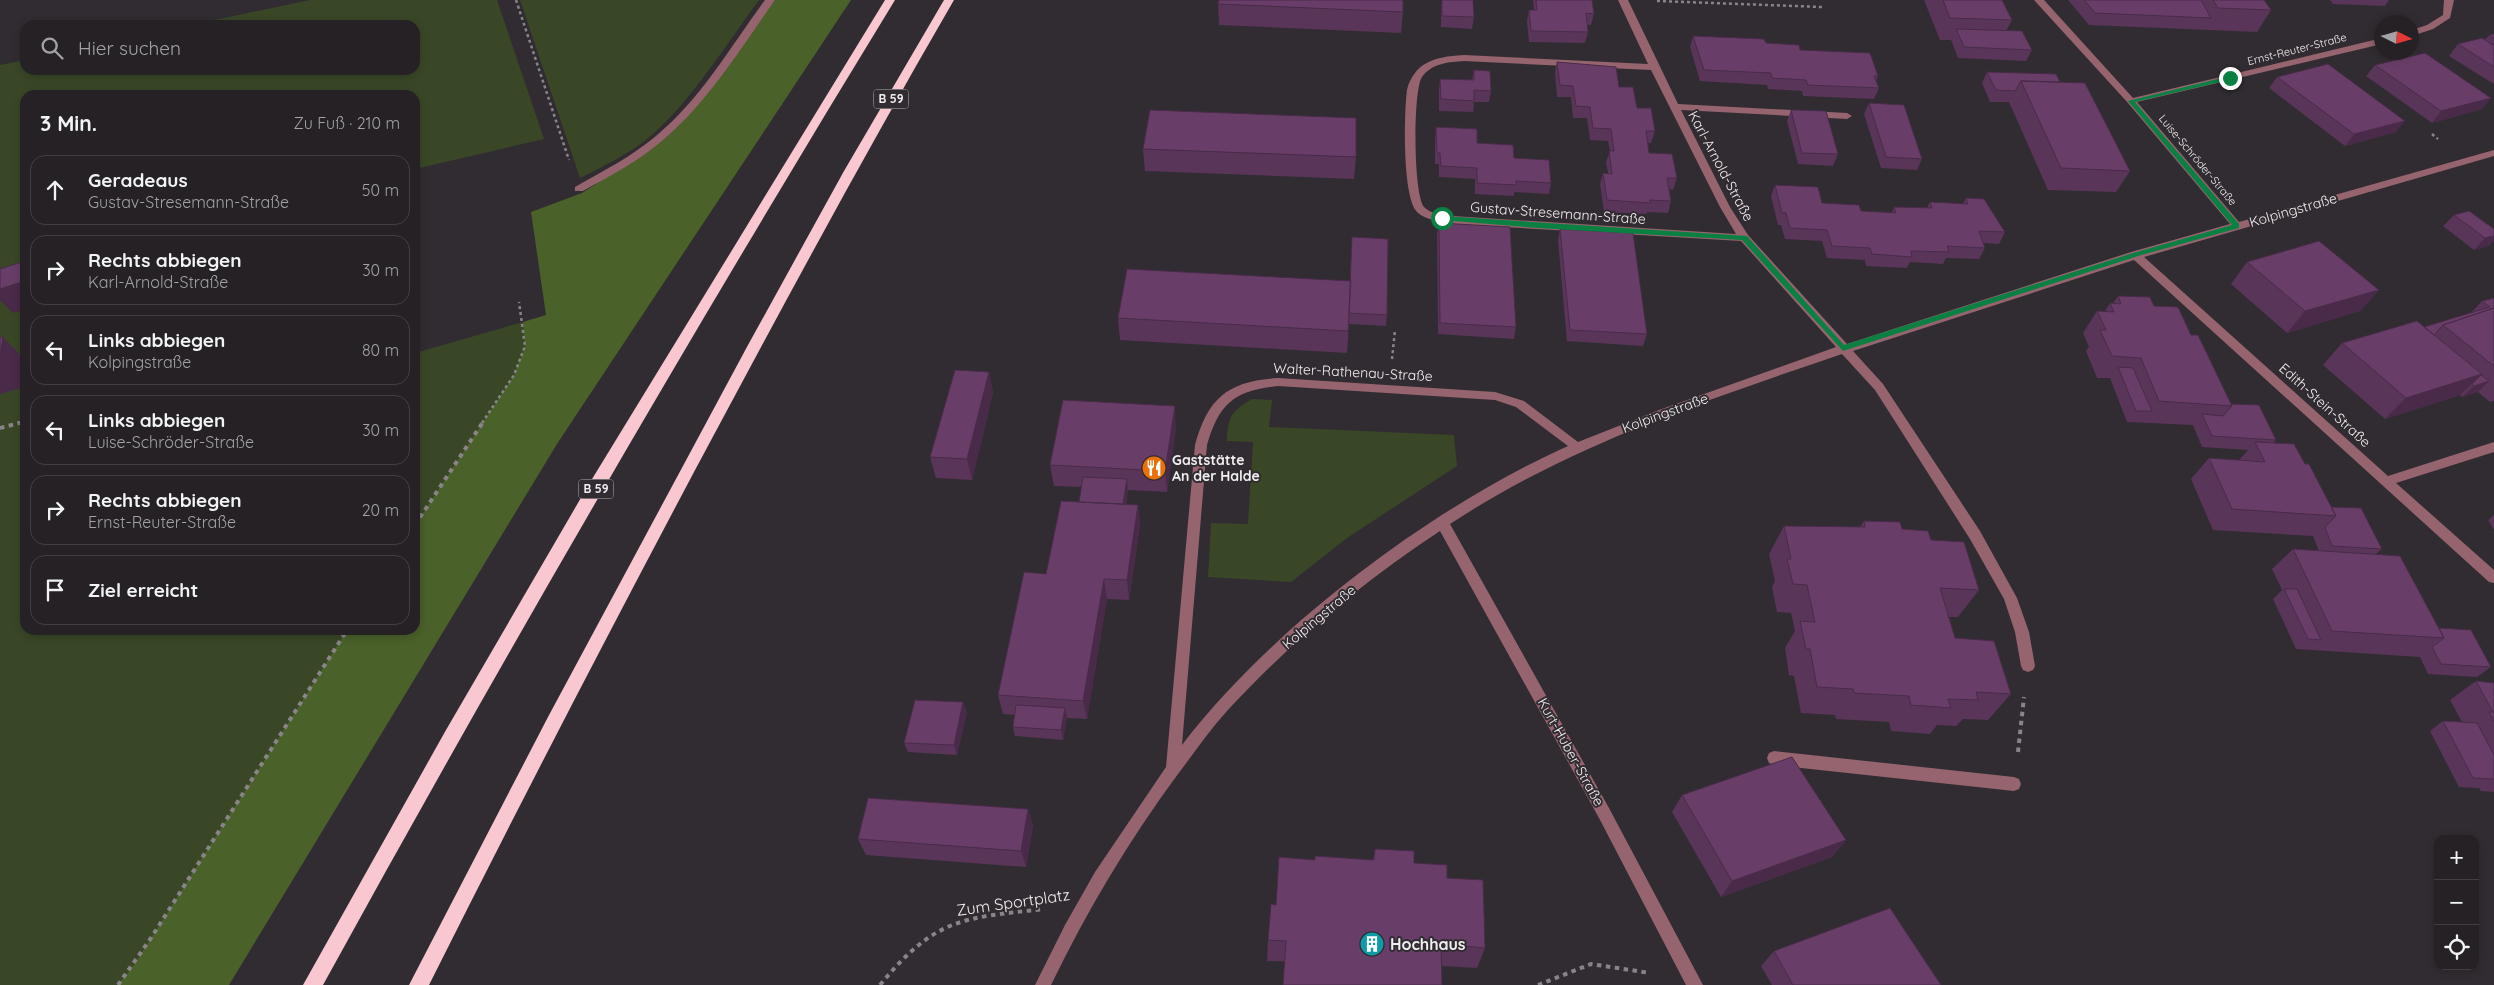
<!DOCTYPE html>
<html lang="de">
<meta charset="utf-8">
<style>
body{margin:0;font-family:Quicksand,sans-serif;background:#2d292d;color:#f1f3f6}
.controls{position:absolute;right:15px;bottom:15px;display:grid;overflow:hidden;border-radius:10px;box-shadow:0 2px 8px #0003}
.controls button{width:45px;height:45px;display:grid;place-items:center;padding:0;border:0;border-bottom:1px solid #423e42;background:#252125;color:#f1f3f6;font:25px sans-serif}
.compass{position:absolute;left:2374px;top:15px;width:45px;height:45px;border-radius:50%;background:#252125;box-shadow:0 2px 8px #0003;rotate:95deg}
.stop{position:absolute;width:15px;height:15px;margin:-11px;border:4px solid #0b8043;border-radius:50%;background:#fff}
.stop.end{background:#0b8043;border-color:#fff;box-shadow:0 1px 5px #0008}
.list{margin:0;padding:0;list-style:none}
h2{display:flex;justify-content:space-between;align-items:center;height:65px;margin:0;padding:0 20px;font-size:21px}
h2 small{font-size:16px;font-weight:400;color:#a3a3a7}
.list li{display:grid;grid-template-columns:32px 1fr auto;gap:15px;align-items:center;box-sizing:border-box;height:70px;margin:0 10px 10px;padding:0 10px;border:1px solid #423e42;border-radius:15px}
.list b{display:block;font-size:19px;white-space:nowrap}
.list p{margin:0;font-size:16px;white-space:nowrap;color:#a3a3a7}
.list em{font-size:16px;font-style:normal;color:#a3a3a7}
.icon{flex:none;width:28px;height:28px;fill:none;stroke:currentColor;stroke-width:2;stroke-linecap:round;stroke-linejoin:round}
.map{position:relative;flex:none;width:2494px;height:985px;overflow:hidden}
.search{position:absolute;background:#252125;box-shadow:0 2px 8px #0003;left:20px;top:20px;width:400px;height:55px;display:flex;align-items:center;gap:12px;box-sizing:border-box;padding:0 18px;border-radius:15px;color:#a3a3a7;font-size:19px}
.panel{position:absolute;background:#252125;box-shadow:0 2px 8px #0003;left:20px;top:90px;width:400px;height:545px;border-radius:15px}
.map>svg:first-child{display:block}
.green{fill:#394727}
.forest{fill:#4a612a}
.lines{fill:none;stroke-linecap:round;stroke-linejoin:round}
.path-far1{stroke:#888488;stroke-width:2.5;stroke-dasharray:3 3;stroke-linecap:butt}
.path{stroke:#888488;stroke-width:4;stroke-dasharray:4.5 4.5;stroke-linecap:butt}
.minor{fill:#96646e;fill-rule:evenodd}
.highway{fill:#f9c7cf;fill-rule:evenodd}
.wall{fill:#593559}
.shaded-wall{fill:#492b49}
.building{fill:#683e68;stroke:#492b49}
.route{fill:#0b8043}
.labels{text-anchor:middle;stroke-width:4;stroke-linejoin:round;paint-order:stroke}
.far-street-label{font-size:11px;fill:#f1eef1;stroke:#312c31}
.shield{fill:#312c31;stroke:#b7b4b7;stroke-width:1}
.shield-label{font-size:12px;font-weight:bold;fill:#f1eef1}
.street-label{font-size:14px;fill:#f1eef1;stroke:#312c31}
.poi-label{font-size:14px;font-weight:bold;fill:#f1eef1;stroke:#312c31;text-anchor:start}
.near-street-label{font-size:16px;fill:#f1eef1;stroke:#312c31}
.near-poi-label{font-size:16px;font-weight:bold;fill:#f1eef1;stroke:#312c31;text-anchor:start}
</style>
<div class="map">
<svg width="2494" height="985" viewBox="0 0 2494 985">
<rect width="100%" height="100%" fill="#312c31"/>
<path class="green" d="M310 0H497L544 139 415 169V95H25V630H347L151 938 132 968 117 985H0V65L25 60V70H415V25H191Z
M520 0H759C728 42 691 101 652 135 631 153 604 166 580 178Z
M523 322 525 346 514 375 415 525V353Z
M1252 399 1272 400 1269 427 1454 435 1457 466 1347 538 1291 582 1208 577 1211 523 1248 524 1253 442 1227 441C1228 416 1231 412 1252 399Z"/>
<path class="forest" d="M775 0H851L557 444 229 985H117L132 968 151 938 347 630H415V525L514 375 525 346 523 322 546 315 531 212 582 193 652 148 678 126Z"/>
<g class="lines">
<path class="path-far1" d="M516 0 569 160
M1657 1 1822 7
M2432 134 2438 139
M1392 359 1395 330
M18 423 25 421
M482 423 514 375 525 346 519 302"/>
<path class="path" d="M0 428 23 422
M415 525 483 422
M2018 752 2024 697
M118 985 151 938 347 630
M880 985C935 918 962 918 1044 909
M1538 985 1591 964 1650 973"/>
<path class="minor" d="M765 0H775C741 48 708 102 663 140 639 161 610 176 583 191H575V187C603 171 631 157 656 136 701 99 731 46 765 0Z
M1618 0H1628L1678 104 1847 113 1852 116 1847 119 1681 110 1730 207 1748 235 1847 344 2131 252 2230 224 2128 103 2034 0H2044L2133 98 2382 38V44L2137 102 2239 222 2494 150V156L2144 257 2388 476 2494 442V452L2396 483 2494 570V583L2489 582 2134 260 1853 351 1883 384 1980 531 2017 598 2029 632 2035 666 2033 670 2028 672 2023 670 2021 666 2015 632 2004 599 1970 539 1875 390 1842 354C1707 400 1570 445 1450 524L1609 808 1703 985H1686L1599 818 1440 531C1362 582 1290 643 1227 711 1209 731 1194 753 1178 774 1129 840 1087 911 1051 985H1035L1065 925 1095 872 1166 767 1195 445C1208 397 1229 381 1278 378L1495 392 1524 401 1578 442 1659 410 1836 347 1741 241 1453 224C1442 222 1425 220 1417 212 1402 197 1404 112 1407 90 1408 84 1411 78 1415 73 1426 58 1447 56 1464 55L1648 64ZM1464 61 1651 70 1720 207 1736 234 1453 216C1444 215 1430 214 1424 207 1413 194 1413 89 1422 77 1432 63 1449 62 1464 61ZM1278 386 1495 400 1516 407 1568 446C1432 507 1272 627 1182 745L1207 445C1219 403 1235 390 1278 386Z
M2444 0H2454L2450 18 2433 29 2412 36V30L2427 25 2443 15Z
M1774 751 2014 777 2019 779 2021 784 2019 789 2014 791 1774 765 1769 763 1767 758 1769 753Z"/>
<path class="highway" d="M885 0H895C697 324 506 652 323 985H303L446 730 589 484Z
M944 0H954C864 155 779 313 694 472 604 642 515 813 429 985H409L548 717 748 345 844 171Z"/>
</g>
<path class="wall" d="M1442 0 1474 17 1472 29 1441 27V9Z
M1533 0H1592L1594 14 1591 25H1587L1588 32 1585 43 1529 42 1527 21 1529 10H1534Z
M1924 0H2002L2012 20 2006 31 2032 50 2026 61 1958 58 1951 40H1940Z
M2068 0H2264L2271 10 2257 32 2089 25Z
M2330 0H2389L2385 6 2333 4Z
M1218 4 1403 12 1401 33 1219 25Z
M2494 34V84L2449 56 2458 44 2485 40 2489 35Z
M1693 36 1766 43 1800 50 1878 76 1876 81 1879 88 1874 99 1803 96 1802 91 1768 89 1767 85 1700 81 1690 47Z
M1557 62 1619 87 1655 131 1651 143H1648L1649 153 1677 178 1673 190 1669 189 1671 201 1668 213 1647 212V214L1604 212 1600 184 1603 173H1608L1606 162 1610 151 1608 141 1590 140 1587 118H1573L1571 97H1557L1555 73Z
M2375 65 2491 98 2482 109 2432 123 2366 76Z
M1474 70 1491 91 1489 102H1474L1473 112 1439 111V90L1440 79 1472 80Z
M1987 72 2060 82 2130 171 2116 192 2048 190 2009 102H1990L1982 83Z
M2277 77 2396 132 2345 146 2269 88Z
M1869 103 1922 159 1917 170 1881 168 1864 114Z
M1791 110 1838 154 1833 166 1798 164 1787 121Z
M1436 127 1477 143 1551 183 1549 194 1514 192V196L1475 194V179L1439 177V164H1435V138Z
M1143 149 1356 157 1354 179 1145 171Z
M1775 185 1822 203 1861 211 1892 212 1894 207 1927 208 1930 202 1963 204 1966 198 2005 232 1999 244 1983 243 1985 248 1979 259 1946 258 1943 264 1910 262 1907 268 1866 266 1865 260 1827 258 1822 241 1785 239 1781 225H1778L1771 196Z
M2469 211 2490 245 2474 250 2443 226 2454 215Z
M1439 223 1516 327 1514 339 1438 334 1437 234Z
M1560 229 1647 334 1643 346 1567 341 1558 240Z
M1352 237 1387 315 1386 326 1349 324 1347 353 1120 340 1118 318 1350 281Z
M2247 262 2379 290 2360 311 2287 333 2231 284Z
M2118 296 2154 306 2191 335 2231 404 2276 440 2273 443 2305 464 2331 507 2382 549 2376 554 2439 628 2491 667 2477 677 2428 674 2420 657 2296 649 2273 599 2282 590 2272 569 2293 549 2319 551 2313 536 2213 530 2191 479 2209 458 2239 460 2248 450 2202 447 2193 425 2127 422 2110 378H2097L2086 351 2089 347 2083 333 2097 311H2105L2110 303H2113Z
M2494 298V401L2490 402 2478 392 2462 397 2460 395 2385 419 2323 365 2342 343 2424 327 2471 313 2482 301Z
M989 372 993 393 972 480 936 478 930 457Z
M1176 427 1167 492 1128 490 1126 504 1138 505 1140 525 1129 600 1107 599 1087 719 1067 718 1063 740 1015 736 1013 727 1015 715 1003 714 998 695 1046 574 1079 502 1082 487 1054 486 1050 465Z
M2494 515V530L2488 520Z
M1864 521 1902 529 1931 540 1979 590 1958 617H1949L1955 638 2011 694 1988 720 1963 719 1956 726 1937 725 1930 734 1891 731 1889 722 1836 719 1835 715 1801 713 1794 676 1789 675 1785 648 1795 631 1791 613 1777 612 1772 587 1775 581 1769 554 1784 526 1860 527Z
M2476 681 2494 683V792L2481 791 2479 788 2459 787 2430 731 2443 721 2462 722 2450 700Z
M963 702 967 712 957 755 908 752 904 743Z
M1682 795 1846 840 1832 857 1721 897 1672 812Z
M1028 809 1033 826 1026 867 866 855 858 839Z
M1375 849 1414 863 1447 878 1485 948 1477 968 1441 966 1267 961 1268 940 1276 905 1315 860H1373Z
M1774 951 1941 985H1772L1761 966Z"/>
<path class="shaded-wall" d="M2491 98 2482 109 2432 123 2441 111Z
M2405 121 2396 132 2345 146 2354 134Z
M2494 236V241L2490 245 2474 250 2485 238Z
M25 281V309L13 313 0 300V289Z
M2379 290 2360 311 2287 333 2305 311Z
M3 337 24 359 21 388 0 394V358Z
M989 372 993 393 972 480 967 459Z
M2482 374 2460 395 2385 419 2406 398Z
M2489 381 2478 392 2462 397 2474 386Z
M1175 406 1176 427 1167 492 1165 471Z
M1127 479 1128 490 1122 524 1121 514Z
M1138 505 1140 525 1129 600 1127 580Z
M1104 579 1107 599 1087 719 1083 701Z
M963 702 967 712 957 755 954 745Z
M1065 708 1067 718 1063 740 1061 730Z
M1028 809 1033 826 1026 867 1021 851Z
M1846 840 1832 857 1721 897 1732 881Z"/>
<path class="building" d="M1219 0H1403V12L1218 4Z
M1442 0H1473L1474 17 1442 16Z
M1536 0H1592L1594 14 1586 13 1588 32 1531 31 1529 10H1537Z
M1943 0H2002L2012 20 1950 18Z
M2084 0H2201L2211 18 2095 13Z
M2213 0H2264L2271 10 2218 8Z
M1956 29 2022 31 2032 50 1964 47Z
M2494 34V39L2489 35Z
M1693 36 1764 39 1766 43 1799 45 1800 50 1870 53 1878 76H1874L1879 88 1808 85 1806 80 1772 78 1771 73 1704 70Z
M2482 38 2494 46V67L2458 44Z
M2425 53 2491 98 2441 111 2375 65Z
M1557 62 1616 67 1619 87H1633L1637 108H1651L1655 131H1646L1649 153 1672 154 1677 178H1667L1671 201 1650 200V203L1607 200 1603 173 1612 174 1609 151H1614L1611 129 1593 128 1590 107 1576 106 1573 86 1560 85Z
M2328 64 2405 121 2354 134 2277 77Z
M1474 70 1490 71 1491 91 1474 90V101L1441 99 1440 79 1474 80Z
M1987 72 2056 74 2060 82 2021 81 2015 91 1996 90Z
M2021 81 2085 83 2130 171 2061 168Z
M1869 103 1904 105 1922 159 1886 157Z
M1150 110 1356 118V157L1143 149Z
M1791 110 1826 111 1838 154 1802 153Z
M1436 127 1477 129V143L1513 145 1514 158 1549 160 1551 183 1516 181V185L1477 183V168L1441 166 1440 153 1437 152Z
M1775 185 1818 187 1822 203 1859 205 1861 211 1896 213 1894 207 1932 208 1930 202 1968 204 1966 198 1984 199 2005 232 1979 231 1985 248 1947 246 1949 252 1911 251 1912 257 1872 254 1870 248 1832 246 1827 230 1790 228 1786 213H1782Z
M2469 211 2494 229V236L2485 238 2454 215Z
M1439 223 1510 227 1516 327 1440 323Z
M1560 229 1633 233 1647 334 1570 330Z
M1352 237 1388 239 1387 315 1349 313Z
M2319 241 2379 290 2305 311 2247 262Z
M25 261V281L0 289V269Z
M1127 269 1351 281 1348 331 1118 318Z
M2118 296 2150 297 2154 306 2178 307 2191 335H2198L2232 406 2159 401 2141 358 2112 356 2100 330H2106L2097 311 2114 312 2110 303 2121 304Z
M2494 298V308L2443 325 2434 335 2424 327 2490 307 2482 301Z
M2494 308V366L2443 325Z
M2417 321 2482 374 2406 398 2342 343Z
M3 337 0 358V338Z
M2118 367 2133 368 2152 411H2136Z
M955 370 989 372 967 459 930 457Z
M2481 375 2489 381 2474 386 2472 384Z
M1063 400 1175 406 1165 471 1050 465Z
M2231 404 2259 405 2276 440 2212 436 2202 414 2223 416 2232 406Z
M2255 442 2294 444 2305 464H2309L2336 516 2232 509 2209 458 2265 462Z
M1083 477 1127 479 1123 504 1079 502Z
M1061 501 1138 505 1127 580 1104 579 1083 701 998 695 1024 572 1046 574Z
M2331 507 2361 508 2382 549 2332 546 2325 527 2336 516Z
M1864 521 1900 522 1902 529 1928 531 1931 540 1964 542 1979 590 1940 588 1955 638 1994 641 2011 694 1976 692 1978 700 1948 699 1951 708 1911 705 1909 696 1854 693 1853 689 1817 687 1810 649H1806L1800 621 1815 622 1807 585 1793 584 1787 559H1791L1784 526 1865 527Z
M2293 549 2400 556 2444 638 2332 631Z
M2284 589H2297L2321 640 2308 639Z
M2439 628 2471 630 2491 667 2441 664 2432 647 2444 638Z
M2476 681 2494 683V722L2489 712H2493Z
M915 700 963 702 954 745 904 743Z
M1016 705 1065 708 1061 730 1013 727Z
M2443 721 2477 723 2494 755V779L2473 778Z
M1792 757 1846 840 1732 881 1682 795Z
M868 798 1028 809 1021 851 858 839Z
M1375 849 1414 851V863L1447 865V878L1483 880 1485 948 1441 944 1442 985H1283L1286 941 1268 940 1271 904 1276 905 1279 857 1315 860V856L1374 860Z
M1890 908 1941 985H1793L1774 951Z"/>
<path class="route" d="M2230 76 2233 79 2135 102 2239 224V228L2138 256 1843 351 1742 240 1538 228 1442 220 1439 218 1442 216 1747 236 1844 345 2133 253 2232 225 2128 101Z"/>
<defs>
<symbol id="restaurant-disc" viewBox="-11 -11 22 22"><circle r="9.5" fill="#e8710a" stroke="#312c31"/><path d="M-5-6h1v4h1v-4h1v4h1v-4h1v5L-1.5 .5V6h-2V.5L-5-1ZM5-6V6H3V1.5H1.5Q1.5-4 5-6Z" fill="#fff"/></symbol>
<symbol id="building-disc" viewBox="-11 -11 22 22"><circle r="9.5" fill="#0f9aa8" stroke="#312c31"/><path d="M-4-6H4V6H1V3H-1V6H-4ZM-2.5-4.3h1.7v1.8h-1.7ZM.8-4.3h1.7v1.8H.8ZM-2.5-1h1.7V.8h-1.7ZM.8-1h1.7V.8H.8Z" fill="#fff"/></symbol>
</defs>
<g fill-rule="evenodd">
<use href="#restaurant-disc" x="1140" y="454" width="28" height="28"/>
<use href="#building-disc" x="1358" y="930" width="28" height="28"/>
</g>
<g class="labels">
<g class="far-street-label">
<text transform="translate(2297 49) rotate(-14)" y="4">Ernst-Reuter-Straße</text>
<text transform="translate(2198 160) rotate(50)" y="4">Luise-Schröder-Straße</text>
</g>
<g class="shield">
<rect x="873.5" y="89.5" width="35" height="19" rx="4"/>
<rect x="578.5" y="479.5" width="35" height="19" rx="4"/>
</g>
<g class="shield-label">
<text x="891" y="103">B 59</text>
<text x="596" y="493">B 59</text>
</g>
<g class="street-label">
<text transform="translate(1721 166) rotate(62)" y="5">Karl-Arnold-Straße</text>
<text transform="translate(2293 210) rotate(-16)" y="5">Kolpingstraße</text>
<text transform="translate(1558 213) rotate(4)" y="5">Gustav-Stresemann-Straße</text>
<text transform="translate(1353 372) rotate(3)" y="5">Walter-Rathenau-Straße</text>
<text transform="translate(2325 405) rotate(42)" y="5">Edith-Stein-Straße</text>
<text transform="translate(1665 413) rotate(-20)" y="5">Kolpingstraße</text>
<text transform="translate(1319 617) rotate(-40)" y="5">Kolpingstraße</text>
<text transform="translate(1571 752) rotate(61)" y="5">Kurt-Huber-Straße</text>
</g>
<g class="poi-label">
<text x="1172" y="465">Gaststätte<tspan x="1172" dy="16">An der Halde</tspan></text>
</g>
<g class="near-street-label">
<text transform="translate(1013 902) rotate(-8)" y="6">Zum Sportplatz</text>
</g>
<g class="near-poi-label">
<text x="1390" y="950">Hochhaus</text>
</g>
</g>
</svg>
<div class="controls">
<button>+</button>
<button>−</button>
<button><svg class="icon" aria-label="locate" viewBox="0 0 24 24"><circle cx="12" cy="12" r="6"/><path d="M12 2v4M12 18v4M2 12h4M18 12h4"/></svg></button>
</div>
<svg class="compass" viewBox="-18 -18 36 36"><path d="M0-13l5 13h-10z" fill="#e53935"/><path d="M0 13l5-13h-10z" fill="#a3a3a7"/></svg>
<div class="stop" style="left:1442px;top:218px"></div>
<div class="stop end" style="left:2230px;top:78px"></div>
<div class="search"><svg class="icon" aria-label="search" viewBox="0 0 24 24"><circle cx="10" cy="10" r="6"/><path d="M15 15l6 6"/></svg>Hier suchen</div>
<section class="panel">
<h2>3 Min.<small>Zu Fuß · 210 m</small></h2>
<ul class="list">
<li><svg class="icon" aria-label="ahead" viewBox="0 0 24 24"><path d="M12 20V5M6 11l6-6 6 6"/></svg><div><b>Geradeaus</b><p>Gustav-Stresemann-Straße</p></div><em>50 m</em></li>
<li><svg class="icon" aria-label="right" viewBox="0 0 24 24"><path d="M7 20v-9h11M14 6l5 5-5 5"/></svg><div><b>Rechts abbiegen</b><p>Karl-Arnold-Straße</p></div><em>30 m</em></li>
<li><svg class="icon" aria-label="left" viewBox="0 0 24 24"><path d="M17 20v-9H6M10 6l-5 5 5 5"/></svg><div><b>Links abbiegen</b><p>Kolpingstraße</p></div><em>80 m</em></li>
<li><svg class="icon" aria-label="left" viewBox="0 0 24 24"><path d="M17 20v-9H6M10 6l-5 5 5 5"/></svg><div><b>Links abbiegen</b><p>Luise-Schröder-Straße</p></div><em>30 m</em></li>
<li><svg class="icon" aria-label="right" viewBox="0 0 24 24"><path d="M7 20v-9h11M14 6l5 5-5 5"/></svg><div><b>Rechts abbiegen</b><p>Ernst-Reuter-Straße</p></div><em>20 m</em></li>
<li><svg class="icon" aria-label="arrive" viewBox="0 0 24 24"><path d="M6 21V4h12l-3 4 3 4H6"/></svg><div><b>Ziel erreicht</b></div></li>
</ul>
</section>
</div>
